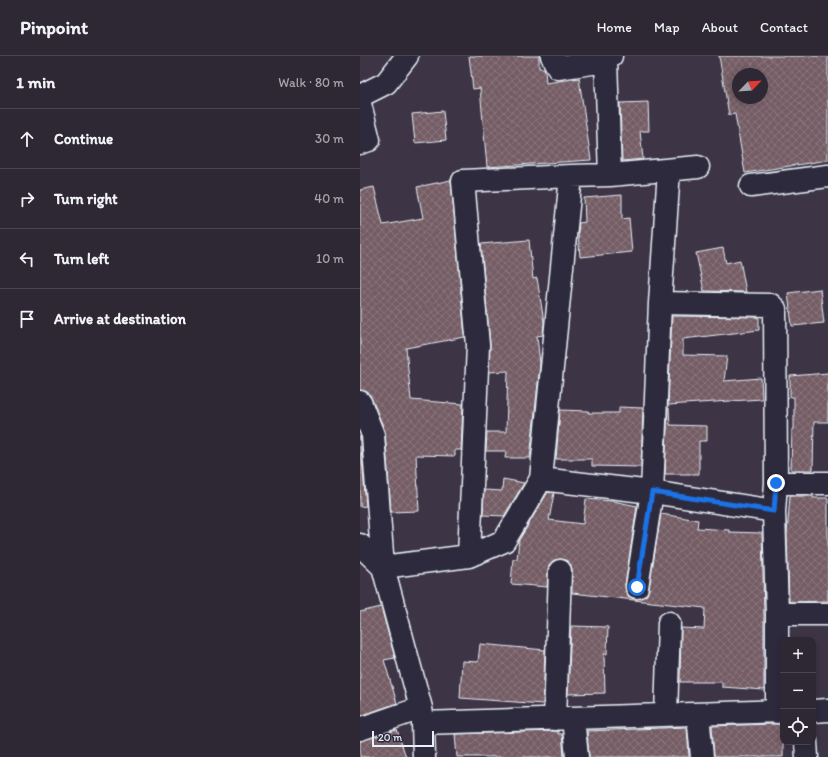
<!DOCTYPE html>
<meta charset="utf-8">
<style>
body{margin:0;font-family:Itim,sans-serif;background:#3a3340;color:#f1f3f6}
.controls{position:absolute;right:12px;bottom:12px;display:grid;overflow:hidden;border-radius:8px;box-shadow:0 2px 6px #0003}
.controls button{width:36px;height:36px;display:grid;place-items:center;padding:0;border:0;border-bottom:1px solid #49444f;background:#2e2734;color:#f1f3f6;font:20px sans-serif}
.compass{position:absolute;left:372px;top:12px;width:36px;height:36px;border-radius:50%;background:#2e2734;box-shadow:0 2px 6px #0003;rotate:65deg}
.scale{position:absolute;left:12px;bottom:10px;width:62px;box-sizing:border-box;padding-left:4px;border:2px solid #e8f1f8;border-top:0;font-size:11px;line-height:14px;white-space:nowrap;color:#e8f1f8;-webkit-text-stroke:3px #2f2a3d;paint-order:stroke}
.stop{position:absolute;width:12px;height:12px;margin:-9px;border:3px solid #1a73e8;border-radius:50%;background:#fff}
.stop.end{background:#1a73e8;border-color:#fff;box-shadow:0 1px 4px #0008}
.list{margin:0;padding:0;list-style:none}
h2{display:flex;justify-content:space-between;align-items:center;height:52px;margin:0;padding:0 16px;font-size:17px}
h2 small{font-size:13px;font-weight:400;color:#a7a5ac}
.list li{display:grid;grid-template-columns:26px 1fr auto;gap:12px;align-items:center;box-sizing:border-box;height:60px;padding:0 16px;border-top:1px solid #49444f}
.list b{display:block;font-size:15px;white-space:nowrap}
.list em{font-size:13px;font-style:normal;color:#a7a5ac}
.icon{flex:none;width:22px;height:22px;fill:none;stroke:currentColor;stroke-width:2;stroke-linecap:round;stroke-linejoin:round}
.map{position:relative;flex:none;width:468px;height:701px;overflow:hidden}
header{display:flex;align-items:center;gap:24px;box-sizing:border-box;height:56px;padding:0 20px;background:#2e2734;border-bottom:1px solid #49444f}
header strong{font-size:19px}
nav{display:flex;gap:22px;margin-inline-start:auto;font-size:14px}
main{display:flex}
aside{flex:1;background:#2e2734}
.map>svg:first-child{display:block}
.building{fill:url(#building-cross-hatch);stroke:#e8f1f8;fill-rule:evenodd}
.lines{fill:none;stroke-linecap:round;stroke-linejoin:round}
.street-casing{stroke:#e8f1f8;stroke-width:25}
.street{stroke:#2f2a3d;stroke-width:22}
.route{stroke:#1a73e8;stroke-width:5}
</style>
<header>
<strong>Pinpoint</strong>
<nav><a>Home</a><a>Map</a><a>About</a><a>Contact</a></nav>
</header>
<main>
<aside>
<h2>1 min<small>Walk · 80 m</small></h2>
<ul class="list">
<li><svg class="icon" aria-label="ahead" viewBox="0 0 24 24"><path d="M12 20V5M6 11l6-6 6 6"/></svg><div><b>Continue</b></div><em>30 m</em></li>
<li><svg class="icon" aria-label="right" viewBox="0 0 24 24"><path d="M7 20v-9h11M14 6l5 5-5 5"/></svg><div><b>Turn right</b></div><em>40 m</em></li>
<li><svg class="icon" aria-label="left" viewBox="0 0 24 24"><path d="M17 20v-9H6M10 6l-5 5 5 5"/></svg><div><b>Turn left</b></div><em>10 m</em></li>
<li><svg class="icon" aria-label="arrive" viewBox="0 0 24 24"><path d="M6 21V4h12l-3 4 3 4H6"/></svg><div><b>Arrive at destination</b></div></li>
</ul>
</aside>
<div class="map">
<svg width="468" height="701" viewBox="0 0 468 701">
<defs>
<pattern id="building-cross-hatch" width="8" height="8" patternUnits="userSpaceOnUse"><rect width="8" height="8" fill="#755d65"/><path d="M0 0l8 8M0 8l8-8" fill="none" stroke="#89757c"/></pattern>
</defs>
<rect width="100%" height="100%" fill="#3d3445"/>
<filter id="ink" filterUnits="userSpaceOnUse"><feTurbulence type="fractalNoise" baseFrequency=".025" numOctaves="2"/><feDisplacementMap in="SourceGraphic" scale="8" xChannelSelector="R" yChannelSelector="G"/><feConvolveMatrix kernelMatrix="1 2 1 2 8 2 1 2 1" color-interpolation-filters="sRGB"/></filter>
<g filter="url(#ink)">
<path class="building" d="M109 0H179V12H184L185 15 186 27 219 22 231 104 127 111 120 32 113 33Z
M359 0H468V104L385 117 375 58 369 59ZM378 18H402V42H378Z
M288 46 289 75H280L283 103 262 105 260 47Z
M83 55 86 84 55 87 52 58Z
M91 124 105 281 46 292 51 344 103 348 101 394H95V400L56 399 59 455 31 456 25 375 11 341 7 336 0 334V134L14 131 23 169 63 162 57 131Z
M262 139V163L269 162 272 196 220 201 218 177 219 167 225 166 224 142Z
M169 184 173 223 177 222 184 266 183 279 177 280 180 308 170 402H145L146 395H126L127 376H146L148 315 129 316 130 288 121 188Z
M363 192 366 207 380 204 386 236 344 235 336 197Z
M460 233 464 267 432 270 428 237Z
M312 260 399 261V274L323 283V299L367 300 364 325 401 322 402 343 308 349Z
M468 317V366H454L453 414H431L432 373H434V341H430V320Z
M259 351 283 352 281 411 232 410V403H196L200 354 229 355 228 357H259Z
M308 352H309L310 369 347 370V385H339V418H305Z
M0 380 6 450 0 451Z
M143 423 164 427 144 460 123 459 124 434 142 435Z
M188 436 194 437 189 464 223 468 226 443 253 445 277 450 265 529 266 536 269 541 275 543 282 542 287 539 289 533 301 458 338 464 337 472 369 474V476L402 477 404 558V634L362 631V626H320L321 572 344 573 345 552 212 537V515L211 509 207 505 201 503 194 504 189 509 188 515 187 531 151 528 153 503H157L159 484Z
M430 440H453V442H468V545L429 546 427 478Z
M21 551 35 602 24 604 37 647 0 660V556Z
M211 570 248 571 247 598H244L245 637 208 638Z
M120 588 185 594 183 648 100 642 102 605 118 606Z
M414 668H423V701H354L352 670Z
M327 671 329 701H229L227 675Z
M37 674 46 701H0V685Z
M198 675V678H202L204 701H97L95 678Z"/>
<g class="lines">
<defs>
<path id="street" d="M192 0 198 12 246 5 251 0
M246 5 250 119
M0 40 26 27 47 0
M0 48 9 84 0 87
M391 130 468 120
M300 247 411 249 415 253 416 427 414 455 417 558V656
M0 346 13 379 23 511 109 500 144 485 181 423 211 120
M181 423 292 436 414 455
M416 427H468
M0 489 23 511 61 652 63 667 64 701
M109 500 118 289 103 125 211 120 250 119 338 111
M277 531 292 436 300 247 309 114
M417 558H468
M453 655 468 654
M338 658 342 701
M306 659 309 567
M213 662 217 701
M195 663 200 515
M63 667 423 655
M0 673 61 652
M446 686 447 701"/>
</defs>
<use href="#street" class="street-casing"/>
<use href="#street" class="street"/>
</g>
</g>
<g class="lines" filter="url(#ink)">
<path class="route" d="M277 531 292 436 414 455 416 427"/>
</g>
</svg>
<div class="controls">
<button>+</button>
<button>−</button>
<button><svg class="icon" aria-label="locate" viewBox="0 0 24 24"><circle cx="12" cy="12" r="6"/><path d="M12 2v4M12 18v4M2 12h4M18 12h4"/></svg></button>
</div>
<svg class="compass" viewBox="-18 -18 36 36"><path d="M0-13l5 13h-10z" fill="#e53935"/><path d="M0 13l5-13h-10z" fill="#a7a5ac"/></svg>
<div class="scale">20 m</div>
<div class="stop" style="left:277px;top:531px"></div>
<div class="stop end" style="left:416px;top:427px"></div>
</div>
</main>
